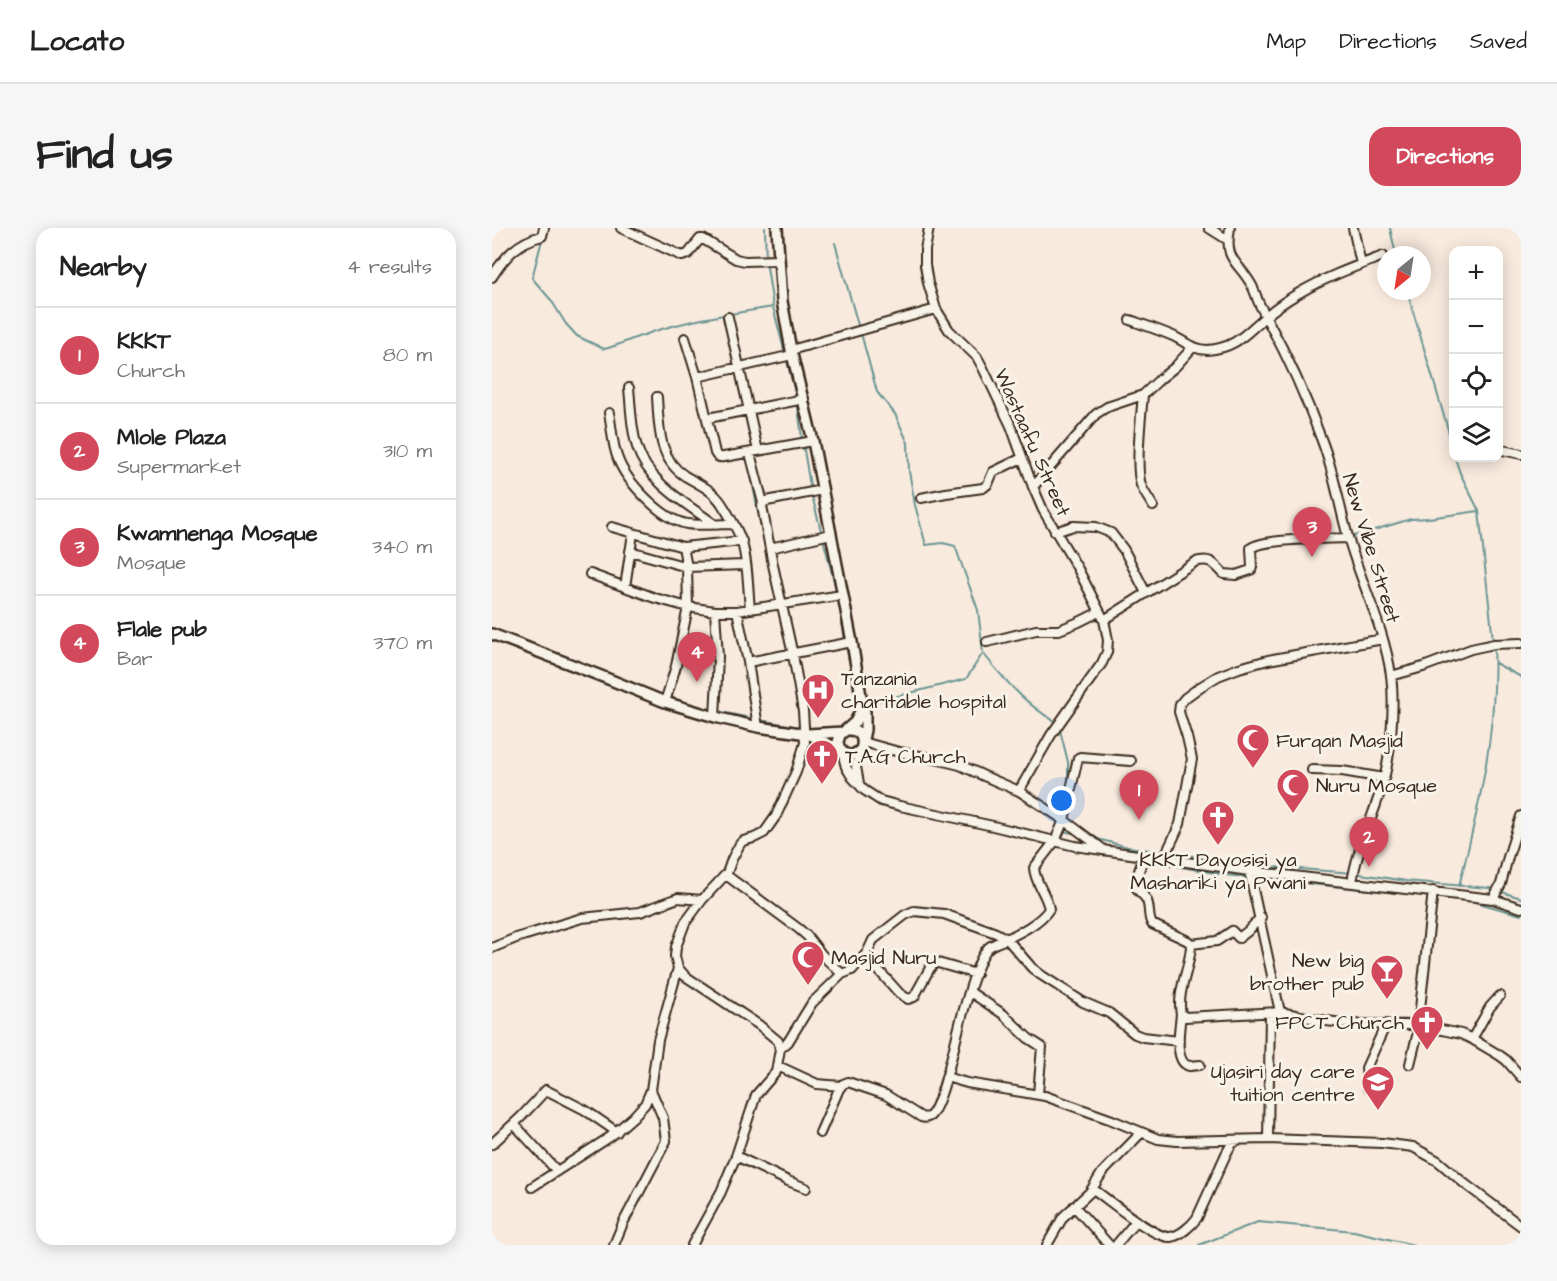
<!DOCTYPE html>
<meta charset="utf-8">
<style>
body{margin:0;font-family:"Architects Daughter",sans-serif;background:#f6f6f6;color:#222}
.controls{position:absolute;right:18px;top:18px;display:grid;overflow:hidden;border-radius:12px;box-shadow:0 3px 15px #0003}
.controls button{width:54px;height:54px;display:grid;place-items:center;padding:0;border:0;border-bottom:2px solid #e0e0e0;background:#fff;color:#222;font:30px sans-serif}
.compass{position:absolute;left:885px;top:18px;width:54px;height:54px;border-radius:50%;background:#fff;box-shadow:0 3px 15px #0003;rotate:210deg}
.you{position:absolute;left:570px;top:573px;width:21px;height:21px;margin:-15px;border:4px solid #fff;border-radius:50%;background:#1a73e8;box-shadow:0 0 0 9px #1a73e833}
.badge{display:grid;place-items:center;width:39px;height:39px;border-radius:50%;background:#d1495b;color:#fff;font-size:20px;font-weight:700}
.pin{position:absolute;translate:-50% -50px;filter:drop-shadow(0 2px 3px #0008)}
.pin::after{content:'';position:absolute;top:32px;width:21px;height:18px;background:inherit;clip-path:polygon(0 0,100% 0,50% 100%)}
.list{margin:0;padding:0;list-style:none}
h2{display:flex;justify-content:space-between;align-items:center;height:78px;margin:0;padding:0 24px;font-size:26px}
h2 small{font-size:20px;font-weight:400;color:#767676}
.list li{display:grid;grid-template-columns:39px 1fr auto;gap:18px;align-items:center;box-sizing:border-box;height:96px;padding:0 24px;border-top:2px solid #e0e0e0}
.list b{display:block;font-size:22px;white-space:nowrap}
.list p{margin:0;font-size:20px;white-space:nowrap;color:#767676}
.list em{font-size:20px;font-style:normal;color:#767676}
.icon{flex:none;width:33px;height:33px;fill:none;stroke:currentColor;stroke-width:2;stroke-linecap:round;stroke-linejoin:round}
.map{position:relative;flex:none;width:1029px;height:1017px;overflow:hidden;border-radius:18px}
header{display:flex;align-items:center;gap:36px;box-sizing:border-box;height:84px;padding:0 30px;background:#fff;border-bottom:2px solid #e0e0e0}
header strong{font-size:28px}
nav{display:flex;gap:33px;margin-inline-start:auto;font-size:21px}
.intro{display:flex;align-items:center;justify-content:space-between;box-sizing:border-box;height:144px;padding:0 36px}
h1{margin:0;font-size:42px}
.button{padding:15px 27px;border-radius:18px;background:#d1495b;color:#fff;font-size:21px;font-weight:700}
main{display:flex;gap:36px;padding:0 36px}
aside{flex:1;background:#fff;border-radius:18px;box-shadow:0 3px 15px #0003}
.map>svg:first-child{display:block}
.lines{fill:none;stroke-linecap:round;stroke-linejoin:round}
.stream{stroke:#6b9593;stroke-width:2}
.minor-casing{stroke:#3b2a1e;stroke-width:12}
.major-casing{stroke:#3b2a1e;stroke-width:14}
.minor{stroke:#f7f3e8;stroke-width:8}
.major{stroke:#f7f3e8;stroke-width:9}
.labels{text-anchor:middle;stroke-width:6;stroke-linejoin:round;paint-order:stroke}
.street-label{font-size:20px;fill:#3b2a1e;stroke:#f7f3e8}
.poi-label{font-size:20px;fill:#3b2a1e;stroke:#f7f3e8;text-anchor:start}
</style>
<header>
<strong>Locato</strong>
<nav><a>Map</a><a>Directions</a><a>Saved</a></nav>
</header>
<div class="intro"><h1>Find us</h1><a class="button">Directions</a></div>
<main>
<aside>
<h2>Nearby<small>4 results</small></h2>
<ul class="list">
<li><span class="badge">1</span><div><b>KKKT</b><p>Church</p></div><em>80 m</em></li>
<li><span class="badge">2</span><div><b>Mlole Plaza</b><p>Supermarket</p></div><em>310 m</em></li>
<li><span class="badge">3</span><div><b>Kwamnenga Mosque</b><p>Mosque</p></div><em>340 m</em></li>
<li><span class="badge">4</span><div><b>Flale pub</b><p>Bar</p></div><em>370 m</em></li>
</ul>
</aside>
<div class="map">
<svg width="1029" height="1017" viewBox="0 0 1029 1017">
<rect width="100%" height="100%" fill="#f8eadd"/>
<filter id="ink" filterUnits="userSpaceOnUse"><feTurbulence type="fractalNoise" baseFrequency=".0167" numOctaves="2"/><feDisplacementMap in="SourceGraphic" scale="12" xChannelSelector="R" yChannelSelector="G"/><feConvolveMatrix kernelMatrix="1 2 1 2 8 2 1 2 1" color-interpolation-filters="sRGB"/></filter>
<g filter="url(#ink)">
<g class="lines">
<path class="stream" d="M273 0 274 32 281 79 305 172 310 210 319 264 345 365
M898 0 904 27
M50 12 40 50 59 72 74 96 85 108 112 121C126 118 138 111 152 107 193 92 238 86 281 79
M343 15 366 97
M915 63 962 222
M370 109 385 164 403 186 416 215 417 243 423 277 434 317 451 315 463 318 486 382 491 425 474 451 378 475
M275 217 310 210
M963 230 968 245 987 283 1001 413
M256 232 268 294
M269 297 273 314
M862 308 919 291 937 290 987 283
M346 371 353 412
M0 401 33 414
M0 411 115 457 150 469
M44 418 100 440
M354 418 367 480
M491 425C511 451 535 478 564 494
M1003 435 1029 449
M158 463 184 473
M201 478 263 491
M268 492 307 499
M567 498 576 534V562L568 574V585
M570 603 585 606
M602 610 636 619 781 639 862 645 914 653 997 660 1029 670
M635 629 733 647 956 670
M967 658C987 579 1006 500 1002 418
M965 671 983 674 1029 687
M707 1017 766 994 862 1003 922 1017"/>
<defs>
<path id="minor" d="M129 0 190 28 196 26 208 11H211L244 31 253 33 286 32
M437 0 433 22V37L436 55 444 81 457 102 485 129 491 140 519 198 541 259 551 282 586 341 612 392 616 412 615 424 610 435 559 507 527 563
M717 0 736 12
M738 0C732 33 745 32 759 56 762 61 764 67 766 73 769 80 773 86 776 93 797 131 815 172 830 213 842 244 847 277 856 309 869 355 892 399 899 447 903 477 899 523 892 551 883 586 865 619 860 655
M861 0 869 36
M0 49C13 28 26 14 50 8L52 0
M236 89 266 223
M638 92C652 97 667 102 681 108 692 113 702 122 715 122 744 120 753 106 773 89 784 79 795 72 807 65 834 49 862 39 891 28
M193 110 205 149 223 225C225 229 227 230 232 229L321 213
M299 122 444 81
M205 149 300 127
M137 160C139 180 139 200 145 219 156 255 194 275 222 296
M651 167C649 189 643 238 649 257 652 265 657 271 661 278
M165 169C167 198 166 231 193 248 207 256 221 262 230 276 237 287 245 300 249 312 256 331 256 361 258 381
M117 185C120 199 120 217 126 231 134 253 170 292 195 296 209 298 226 296 241 296
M216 190 312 171
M1006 221 1029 226
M258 225 271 275
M541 259 604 186 615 179 651 167 668 151 683 139 701 119
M429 270 454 265 491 260 496 256 501 244 530 230
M120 299 191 319 250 313
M563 304 581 298 604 299 619 305 632 322 654 365
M278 320 339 306
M138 323 195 339 253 337
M98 346 163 370 196 379 223 383H245L350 367
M133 359 141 305
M223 383 226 429 223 489
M245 383 256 434 266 499
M612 392 703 334C719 329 722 336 732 346L744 347 759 342 760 339 759 320C773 310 835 311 856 310
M495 414 544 402H567L587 394 607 384
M256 434 360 414
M899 448 931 439 979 421 1002 416 1029 415
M173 474 184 438 196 379 195 339 191 319
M371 514 407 524 443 531 468 537 492 548 527 563 572 592 612 622
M350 524 354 539 360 549 372 562 389 573 408 578 501 598 583 618 757 643 1001 671 1029 680
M820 542 850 543 892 550
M367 555 364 539 367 524
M652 628 643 655C644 664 651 665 654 671 659 679 655 688 660 696L696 713 699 716C699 739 684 763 689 786 688 798 681 834 697 838 698 838 707 837 708 837
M672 630 688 596 700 531 695 509 687 484 688 476 693 470 708 459 726 448 747 440 776 432 891 411
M757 643 788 784
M234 647 307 701 315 708 330 727 350 746
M1001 671 1009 656 1016 629 1029 588
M699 716 725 713 740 703 747 710 756 703 769 689
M0 720 24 710 90 690 148 684 186 670 210 672
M373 727 407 765 416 771 422 769 438 740 443 735H446L484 746
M478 764 511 786 536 810 550 819 546 866
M689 786 693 789 788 784 834 793 860 796 926 797 969 806 980 811 1007 827 1014 832 1029 849
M980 811 998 779 1008 768
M288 821 296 814 320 775 350 746 360 742 375 725 381 712 413 687 422 683 452 686 504 705 515 711 540 740 549 747 591 774 617 785 643 806 651 809 687 813
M918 836 925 808 941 663
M286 838 325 856 349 858
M454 849 475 855 553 868 620 892 666 911 685 913 776 911 890 915 921 919 946 933 973 956 1029 998
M876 860 874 840 894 796
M22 896 65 943
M328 905 347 861 351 856 356 854 394 867 429 889C432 890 435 890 438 888 451 876 464 808 470 788 475 772 485 731 496 720 500 716 507 714 512 712 527 705 548 695 557 681 555 667 543 655 542 640L563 613 572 592 586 530 588 529 639 533
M776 911 778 785
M0 916 29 889 54 862 93 882 125 904
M244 928 296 953 314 960
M40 959 118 909 141 889 153 876 159 862 166 812 186 740
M601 961C616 971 661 1010 678 1009 688 1008 699 998 705 990L734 926 739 917 745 912
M582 978 617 1017
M122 1017 131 995 174 913 171 890 159 862
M200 1017 229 964 244 928 264 867 284 844 288 821 286 813 267 797 193 748 186 740 183 728 184 719 193 695 210 672 235 645 240 631 248 616 251 613 262 610 272 605 284 588 304 544 313 515 311 483 301 427 281 337 270 278 271 275 275 273 330 262
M555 1017 571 989 598 964 610 945 649 905
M624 1017 644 993"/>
<path id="major" d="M285 0 290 73 299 122 321 213 360 414 370 474 373 484V502L371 511
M0 406 109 448 173 474 223 489 266 499 316 506 351 504
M355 502C367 501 373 510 369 521 360 531 348 528 346 514L348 507 363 494 371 478
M318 507 347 521"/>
</defs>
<use href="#minor" class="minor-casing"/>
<use href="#major" class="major-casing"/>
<use href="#minor" class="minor"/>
<use href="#major" class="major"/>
</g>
</g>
<defs>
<symbol id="hospital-pin" viewBox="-11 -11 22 30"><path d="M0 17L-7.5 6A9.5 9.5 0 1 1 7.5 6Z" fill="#d1495b" stroke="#f7f3e8"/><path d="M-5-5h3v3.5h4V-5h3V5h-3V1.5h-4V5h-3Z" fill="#fff"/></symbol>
<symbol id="mosque-pin" viewBox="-11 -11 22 30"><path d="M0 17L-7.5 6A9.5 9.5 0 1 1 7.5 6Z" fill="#d1495b" stroke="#f7f3e8"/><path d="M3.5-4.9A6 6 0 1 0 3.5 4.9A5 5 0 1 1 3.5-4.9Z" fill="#fff"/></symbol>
<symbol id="church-pin" viewBox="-11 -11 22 30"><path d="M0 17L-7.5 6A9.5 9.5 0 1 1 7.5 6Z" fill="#d1495b" stroke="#f7f3e8"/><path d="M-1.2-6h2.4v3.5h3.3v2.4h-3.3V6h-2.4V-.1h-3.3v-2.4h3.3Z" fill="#fff"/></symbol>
<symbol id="bar-pin" viewBox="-11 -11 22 30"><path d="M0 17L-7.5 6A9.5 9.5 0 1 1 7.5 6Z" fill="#d1495b" stroke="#f7f3e8"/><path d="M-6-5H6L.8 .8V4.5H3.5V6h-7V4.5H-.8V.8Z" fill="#fff"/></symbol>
<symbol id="school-pin" viewBox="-11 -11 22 30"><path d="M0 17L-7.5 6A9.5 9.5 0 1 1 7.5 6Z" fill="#d1495b" stroke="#f7f3e8"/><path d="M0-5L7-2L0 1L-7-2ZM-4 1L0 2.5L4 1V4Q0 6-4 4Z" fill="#fff"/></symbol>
</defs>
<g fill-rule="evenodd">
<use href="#hospital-pin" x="307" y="443" width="38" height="52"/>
<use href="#mosque-pin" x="742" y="493" width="38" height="52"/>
<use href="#church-pin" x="311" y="509" width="38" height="52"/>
<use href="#mosque-pin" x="782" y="538" width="38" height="52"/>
<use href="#church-pin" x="707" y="570" width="38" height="52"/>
<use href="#mosque-pin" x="297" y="710" width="38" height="52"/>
<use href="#bar-pin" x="876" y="724" width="38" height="52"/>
<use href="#church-pin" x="916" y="775" width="38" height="52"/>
<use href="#school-pin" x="867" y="835" width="38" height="52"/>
</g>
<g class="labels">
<g class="street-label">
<text transform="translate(541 214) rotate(66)" y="7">Wastaafu Street</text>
<text transform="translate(880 320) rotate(73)" y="7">New Vibe Street</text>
</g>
<g class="poi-label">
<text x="349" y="457">Tanzania<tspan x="349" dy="23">charitable hospital</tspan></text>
<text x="784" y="519">Furqan Masjid</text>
<text x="353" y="535">T.A.G Church</text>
<text x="824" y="564">Nuru Mosque</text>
<text x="726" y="638" text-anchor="middle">KKKT Dayosisi ya<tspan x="726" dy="23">Mashariki ya Pwani</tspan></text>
<text x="339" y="736">Masjid Nuru</text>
<text x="872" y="739" text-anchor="end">New big<tspan x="872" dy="23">brother pub</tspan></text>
<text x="912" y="801" text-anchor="end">FPCT Church</text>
<text x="863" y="850" text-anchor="end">Ujasiri day care<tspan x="863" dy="23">tuition centre</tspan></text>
</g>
</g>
</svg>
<div class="controls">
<button>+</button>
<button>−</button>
<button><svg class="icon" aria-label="locate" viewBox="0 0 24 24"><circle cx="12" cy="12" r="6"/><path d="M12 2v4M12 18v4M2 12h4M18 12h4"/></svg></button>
<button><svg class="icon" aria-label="layers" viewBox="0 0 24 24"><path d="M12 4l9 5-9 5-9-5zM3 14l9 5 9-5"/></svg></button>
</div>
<svg class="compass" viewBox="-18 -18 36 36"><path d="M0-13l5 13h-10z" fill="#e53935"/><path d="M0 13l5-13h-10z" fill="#767676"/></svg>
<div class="you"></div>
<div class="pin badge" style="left:647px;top:592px">1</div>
<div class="pin badge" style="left:877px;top:639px">2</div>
<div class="pin badge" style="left:820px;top:329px">3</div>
<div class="pin badge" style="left:205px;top:454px">4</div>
</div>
</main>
